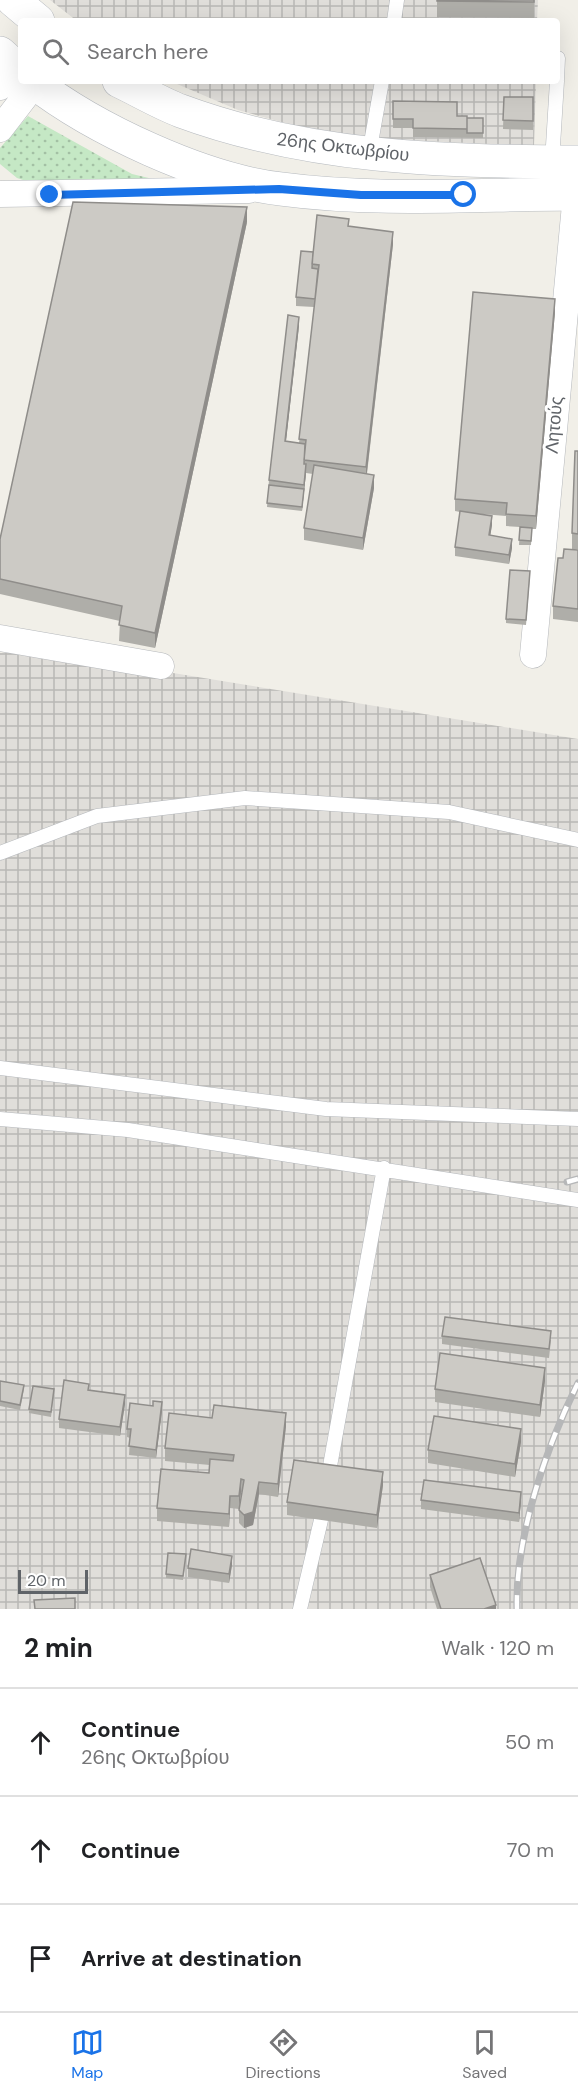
<!DOCTYPE html>
<meta charset="utf-8">
<style>
body{margin:0;font-family:"DM Sans",sans-serif;background:#f6f6f6;color:#202124}
.scale{position:absolute;left:18px;bottom:15px;width:70px;box-sizing:border-box;padding-left:6px;border:3px solid #5f6368;border-top:0;font-size:16px;line-height:21px;white-space:nowrap;color:#5f6368;-webkit-text-stroke:4px #fff;paint-order:stroke}
.stop{position:absolute;width:18px;height:18px;margin:-14px;border:4px solid #1a73e8;border-radius:50%;background:#fff}
.stop.end{background:#1a73e8;border-color:#fff;box-shadow:0 2px 6px #0008}
.list{margin:0;padding:0;list-style:none}
h2{display:flex;justify-content:space-between;align-items:center;height:78px;margin:0;padding:0 24px;font-size:26px}
h2 small{font-size:20px;font-weight:400;color:#757577}
.list li{display:grid;grid-template-columns:39px 1fr auto;gap:18px;align-items:center;box-sizing:border-box;height:108px;padding:0 24px;border-top:2px solid #e0e0e0}
.list b{display:block;font-size:22px;white-space:nowrap}
.list p{margin:0;font-size:20px;white-space:nowrap;color:#757577}
.list em{font-size:20px;font-style:normal;color:#757577}
.icon{flex:none;width:33px;height:33px;fill:none;stroke:currentColor;stroke-width:2;stroke-linecap:round;stroke-linejoin:round}
.map{position:relative;flex:none;width:578px;height:1609px;overflow:hidden}
.search{position:absolute;background:#fff;box-shadow:0 6px 24px #0002;left:18px;right:18px;top:18px;height:66px;display:flex;align-items:center;gap:15px;box-sizing:border-box;padding:0 21px;border-radius:6px;color:#757577;font-size:22px}
.sheet{height:402px;background:#fff}
nav{display:flex;justify-content:space-around;align-items:center;box-sizing:border-box;height:84px;border-top:2px solid #e0e0e0;background:#fff;font-size:16px;color:#757577}
nav a{display:grid;justify-items:center;gap:3px}
nav .on{color:#1a73e8}
.map>svg:first-child{display:block}
.industrial{fill:url(#industrial-grid)}
.grass{fill:url(#grass-dots)}
.lines{fill:none;stroke-linecap:round;stroke-linejoin:round}
.service-casing{stroke:#b5b8bc;stroke-width:15}
.minor-casing{stroke:#b5b8bc;stroke-width:27}
.secondary-casing{stroke:#b6babf;stroke-width:34}
.service{stroke:#fff;stroke-width:14}
.minor{stroke:#fff;stroke-width:26}
.secondary{stroke:#fff;stroke-width:33}
.rail-casing{stroke:#b6b7b8;stroke-width:7}
.rail{stroke:#fff;stroke-width:4.5;stroke-dasharray:14;stroke-linecap:butt}
.wall{fill:#afaea9}
.shaded-wall{fill:#8f8d8a}
.building{fill:#cccac5;stroke:#8f8d8a;stroke-width:1.5}
.route{stroke:#1a73e8;stroke-width:8}
.labels{text-anchor:middle;stroke-width:6;stroke-linejoin:round;paint-order:stroke}
.street-label{font-size:18px;fill:#5f6368;stroke:#fff}
</style>
<div class="map">
<svg width="578" height="1609" viewBox="0 0 578 1609">
<defs>
<pattern id="industrial-grid" width="8" height="8" patternUnits="userSpaceOnUse" patternTransform="scale(1.5)"><rect width="8" height="8" fill="#e0deda"/><path d="M0 4h8M4 0v8" fill="none" stroke="#b9b8b5"/></pattern>
<pattern id="grass-dots" width="8" height="8" patternUnits="userSpaceOnUse" patternTransform="scale(1.5)"><rect width="8" height="8" fill="#c5e8c5"/><path d="M2 2h.1M6 6h.1" fill="none" stroke="#a3c0a4" stroke-width="1.8" stroke-linecap="round"/></pattern>
</defs>
<rect width="100%" height="100%" fill="#f1efe8"/>
<path class="industrial" d="M50 0H538L537 21H77Z
M170 81H536L534 146 361 138 296 126 238 110Z
M38 651 578 739V1609H0V653Z"/>
<path class="grass" d="M28 116 132 174 153 179 29 182 17 178 0 164V148Z"/>
<g class="lines">
<defs>
<path id="service" d="M394 21 397 0
M557 80 558 58
M369 154 382 81
M552 162 557 81
M0 853 97 816 245 798 449 812 578 840
M0 1068 326 1109 578 1119
M0 1119 128 1130 578 1200
M328 1477 384 1168
M300 1609 321 1520"/>
<path id="minor" d="M0 87 21 61
M0 129 37 81
M0 194 249 190
M0 638 161 666
M533 655 576 194"/>
<path id="secondary" d="M13 0 38 21
M0 53 21 72
M32 81C94 129 203 180 281 189 379 202 479 194 578 194
M119 81C140 91 160 103 181 111 308 158 444 162 578 162"/>
</defs>
<use href="#service" class="service-casing"/>
<use href="#minor" class="minor-casing"/>
<use href="#secondary" class="secondary-casing"/>
<use href="#service" class="service"/>
<use href="#minor" class="minor"/>
<use href="#secondary" class="secondary"/>
<defs>
<path id="rail" d="M567 1182 578 1179
M517 1609C515 1537 546 1447 578 1383"/>
</defs>
<use href="#rail" class="rail-casing"/>
<use href="#rail" class="rail"/>
</g>
<path class="wall" d="M437 0H534V18L437 17Z
M504 97H533V130L503 129Z
M393 101 457 116 467 125 483 118V138L413 137V128H393Z
M247 222 155 648 119 641 120 621 0 594V539Z
M349 226 393 244 367 474 374 488 363 550 304 540V528L313 474 306 473 302 511 267 507 269 480 299 326 286 441 299 443 314 307 296 306V297L313 252Z
M555 312 536 529H532L531 545H519L520 527 506 526V516L470 513 492 525 490 536 512 548 509 564 455 556V547L460 512 455 511V499Z
M578 451V549H572V533Z
M578 550V622L553 619V606L563 558Z
M530 576 526 625 506 623V619Z
M442 1336 551 1340 549 1358 442 1344Z
M0 1381 24 1389 20 1410 0 1406Z
M545 1381 540 1417 435 1402V1389Z
M89 1390 125 1404 120 1436 59 1428V1419Z
M54 1394 51 1417 29 1413V1409Z
M162 1411 156 1458 129 1455 130 1438 127 1437V1429Z
M286 1426 278 1497 259 1494 253 1525 244 1528 239 1523V1510L242 1492H241L239 1509 230 1508 229 1527 157 1521V1508L209 1473 210 1465 165 1461V1448Z
M521 1442 515 1477 428 1463V1450Z
M383 1485 377 1528 287 1515V1502Z
M421 1500 521 1501 519 1522 421 1509Z
M186 1559 183 1580 166 1578V1574Z
M232 1565 229 1583 188 1577V1568Z
M430 1575 496 1609H437L430 1587Z"/>
<path class="shaded-wall" d="M247 207V222L155 648V633Z
M393 232V244L366 480V467Z
M555 299V312L536 529V516Z
M299 317V326L285 450V441Z
M306 464V473L302 511V507Z
M374 475V488L363 550V538Z
M492 516V525L489 544V535Z
M512 539V548L509 564V555Z
M545 1368V1381L540 1417V1405Z
M125 1395V1404L120 1436V1427Z
M162 1402V1411L156 1458V1450Z
M286 1413V1426L278 1497V1484Z
M521 1429V1442L515 1477V1464Z
M383 1472V1485L377 1528V1515Z
M241 1479V1492L239 1509V1496Z
M259 1482V1494L253 1525 244 1528V1515Z
M521 1492V1501L519 1522V1513Z
M230 1496V1508L229 1527V1514Z
M232 1556V1565L229 1583V1574Z
M496 1605V1609H484Z"/>
<path class="building" d="M437 0H534V2L437 1Z
M504 97H533V121L503 120Z
M393 101 457 102V116H467V129L413 128V119H393Z
M467 118H483V133H467Z
M73 202 247 207 155 633 119 625 122 606 0 579V539Z
M317 215 349 219 348 226 393 232 366 467 304 460 306 440 299 439 319 265 312 264Z
M301 251 313 252 312 268 318 269 315 299 296 297Z
M473 292 555 299 536 516 506 514 507 503 455 499Z
M288 315 299 317 285 441 305 444 304 464H306L304 485 269 480Z
M575 451H578V534L572 533Z
M314 465 374 475 363 538 304 528Z
M269 485 304 489 302 507 267 503Z
M460 511 492 516 489 535 512 539 509 555 455 547Z
M520 527 532 528 531 541 519 540Z
M564 549 578 550V609L553 606 558 558H563Z
M510 570 530 571 526 620 506 619Z
M445 1317 551 1331 549 1349 442 1336Z
M440 1353 545 1368 540 1405 435 1389Z
M64 1380 89 1384 88 1390 125 1395 120 1427 59 1419Z
M0 1381 24 1385 20 1405 0 1401Z
M33 1386 54 1389 51 1412 29 1409Z
M153 1401 162 1402 156 1450 129 1446 131 1429H127L130 1403 153 1406Z
M214 1405 286 1413 278 1484 259 1482 253 1512 244 1515 239 1510 244 1480 241 1479 239 1496H230L229 1514 157 1508 161 1469 209 1473 210 1459 233 1461 234 1455 165 1448 169 1413 212 1418Z
M434 1416 521 1429 515 1464 428 1450Z
M294 1460 383 1472 377 1515 287 1502Z
M424 1480 521 1492 519 1513 421 1500Z
M191 1549 232 1556 229 1574 188 1568Z
M168 1553 186 1554 183 1576 166 1574Z
M480 1558 496 1605 484 1609H441L430 1575Z
M75 1598V1609H35L34 1600Z"/>
<g class="lines">
<path class="route" d="M50 195 279 189 361 195H464"/>
</g>
<g class="labels">
<g class="street-label">
<text transform="translate(343 147) rotate(7)" y="6">26ης Οκτωβρίου</text>
<text transform="translate(554 425) rotate(-85)" y="6">Λητούς</text>
</g>
</g>
</svg>
<div class="scale">20 m</div>
<div class="stop" style="left:464px;top:195px"></div>
<div class="stop end" style="left:50px;top:195px"></div>
<div class="search"><svg class="icon" aria-label="search" viewBox="0 0 24 24"><circle cx="10" cy="10" r="6"/><path d="M15 15l6 6"/></svg>Search here</div>
</div>
<section class="sheet">
<h2>2 min<small>Walk · 120 m</small></h2>
<ul class="list">
<li><svg class="icon" aria-label="ahead" viewBox="0 0 24 24"><path d="M12 20V5M6 11l6-6 6 6"/></svg><div><b>Continue</b><p>26ης Οκτωβρίου</p></div><em>50 m</em></li>
<li><svg class="icon" aria-label="ahead" viewBox="0 0 24 24"><path d="M12 20V5M6 11l6-6 6 6"/></svg><div><b>Continue</b></div><em>70 m</em></li>
<li><svg class="icon" aria-label="arrive" viewBox="0 0 24 24"><path d="M6 21V4h12l-3 4 3 4H6"/></svg><div><b>Arrive at destination</b></div></li>
</ul>
</section>
<nav>
<a class="on"><svg class="icon" aria-label="map" viewBox="0 0 24 24"><path d="M3 6l6-2 6 2 6-2v14l-6 2-6-2-6 2zM9 4v14M15 6v14"/></svg>Map</a>
<a><svg class="icon" aria-label="directions" viewBox="0 0 24 24"><path d="M12 3l9 9-9 9-9-9zM9 14v-3h6M13 9l2 2-2 2"/></svg>Directions</a>
<a><svg class="icon" aria-label="saved" viewBox="0 0 24 24"><path d="M7 4h10v16l-5-4-5 4z"/></svg>Saved</a>
</nav>
